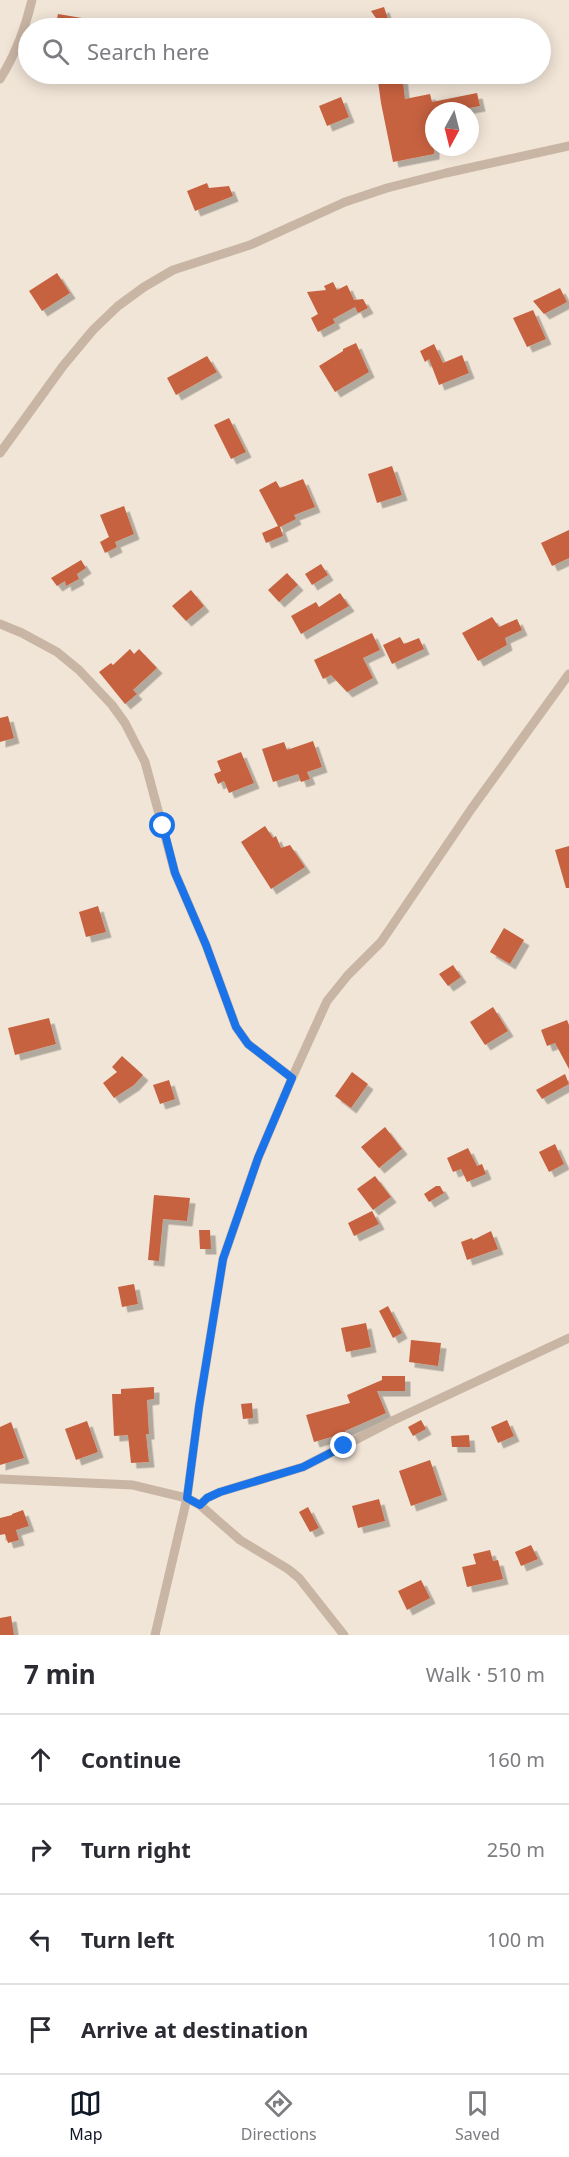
<!DOCTYPE html>
<meta charset="utf-8">
<style>
body{margin:0;font-family:"Noto Sans",sans-serif;background:#f2f2f3;color:#2b2b33}
.compass{position:absolute;left:425px;top:102px;width:54px;height:54px;border-radius:50%;background:#fff;box-shadow:0 3px 15px #0003;rotate:187deg}
.stop{position:absolute;width:18px;height:18px;margin:-14px;border:4px solid #1a73e8;border-radius:50%;background:#fff}
.stop.end{background:#1a73e8;border-color:#fff;box-shadow:0 2px 6px #0008}
.list{margin:0;padding:0;list-style:none}
h2{display:flex;justify-content:space-between;align-items:center;height:78px;margin:0;padding:0 24px;font-size:26px}
h2 small{font-size:20px;font-weight:400;color:#7c7c81}
.list li{display:grid;grid-template-columns:39px 1fr auto;gap:18px;align-items:center;box-sizing:border-box;height:90px;padding:0 24px;border-top:2px solid #e1e1e2}
.list b{display:block;font-size:22px;white-space:nowrap}
.list em{font-size:20px;font-style:normal;color:#7c7c81}
.icon{flex:none;width:33px;height:33px;fill:none;stroke:currentColor;stroke-width:2;stroke-linecap:round;stroke-linejoin:round}
.map{position:relative;flex:none;width:569px;height:1635px;overflow:hidden}
.search{position:absolute;background:#fff;box-shadow:0 3px 15px #0003;left:18px;right:18px;top:18px;height:66px;display:flex;align-items:center;gap:15px;box-sizing:border-box;padding:0 21px;border-radius:33px;color:#7c7c81;font-size:22px}
.sheet{height:438px;background:#fff}
nav{display:flex;justify-content:space-around;align-items:center;box-sizing:border-box;height:84px;border-top:2px solid #e1e1e2;background:#fff;font-size:16px;color:#7c7c81}
nav a{display:grid;justify-items:center;gap:3px}
nav .on{color:#111827}
.map>svg:first-child{display:block}
.building{fill:#c7623f;filter:url(#shadow)}
.lines{fill:none;stroke-linecap:round;stroke-linejoin:round}
.street{stroke:#c9b5a4;stroke-width:9}
.route{stroke:#1a73e8;stroke-width:8}
</style>
<div class="map">
<svg width="569" height="1635" viewBox="0 0 569 1635">
<defs>
<filter id="shadow"><feDropShadow dx="5.5" dy="5.5" stdDeviation="0" flood-color="#0004"/></filter>
</defs>
<rect width="100%" height="100%" fill="#f1e5d7"/>
<path class="building" d="M384 7 391 28H383L371 11Z
M58 14 82 18 81 27 66 24 65 28H55Z
M377 74H402L405 99 430 94 432 102 477 93 480 106 452 111H434V154L393 162 381 103Z
M341 97 349 117 327 126 319 106Z
M207 183 209 188 229 186 233 196 195 211 187 191Z
M57 273 70 293 42 311 29 291Z
M333 282 337 290 347 285 354 300 363 299 368 308 358 313 355 307 333 319 335 323 318 332 311 318 318 314 307 292 326 290 324 286Z
M560 288 567 302 544 314 533 301Z
M533 310 546 339 527 347 513 318Z
M356 343 369 372 335 392 319 366 343 351V349Z
M434 344 443 363 462 355 469 373 439 385 429 359 425 362 420 351Z
M207 356 217 372 176 395 167 378Z
M229 418 246 452 231 459 214 425Z
M392 466 402 495 377 503 368 474Z
M303 479 315 507 294 515 296 519 280 527 283 536 266 543 262 533 278 526 259 490 276 481 280 488Z
M124 506 134 534 115 542 117 547 105 553 100 542 109 537 100 515Z
M569 530V558L552 566 541 543Z
M81 560 86 568 77 574 79 579 66 586 65 581 57 586 51 578Z
M321 564 328 575 312 585 305 574Z
M287 573 298 585 279 602 268 590Z
M191 590 204 606 186 621 172 606Z
M340 593 349 606 301 634 291 616 316 602 319 607Z
M492 617 499 627 517 619 522 630 505 638 507 645 478 661 462 633Z
M372 633 380 650 363 658 373 678 347 692 331 675 323 679 314 660Z
M400 637 404 644 419 638 424 649 392 664 383 645Z
M130 649 134 654 139 649 157 668 133 690 137 694 125 704 99 672 111 663 113 665Z
M8 716 14 738 0 742V718Z
M313 741 322 767 307 772 310 779 301 782 298 774 273 782 262 749 284 742 287 750Z
M241 752 254 783 229 793 224 781 218 784 214 774 221 771 217 761Z
M265 826 273 838 276 836 281 848 290 845 305 867 271 889 241 842Z
M569 846V888H566L555 850Z
M98 906 106 932 86 937 79 912Z
M504 928 524 940 510 964 490 952Z
M453 965 461 977 448 986 439 974Z
M493 1007 508 1031 485 1045 470 1022Z
M49 1018 56 1044 15 1055 8 1028Z
M567 1020 569 1025V1069L555 1043 547 1046 541 1030Z
M122 1056 143 1075 134 1085 114 1098 103 1083 117 1072 112 1067Z
M352 1072 368 1084 351 1108 335 1096Z
M565 1074 569 1084 542 1099 536 1090Z
M169 1080 175 1099 160 1104 153 1085Z
M385 1127 402 1149 379 1168 361 1147Z
M555 1144 564 1164 549 1172 539 1152Z
M468 1148 477 1166 482 1164 486 1174 467 1182 461 1169 453 1172 447 1158Z
M375 1176 391 1197 373 1210 357 1189Z
M436 1186H440L444 1193 429 1202 424 1194Z
M154 1195 190 1198 187 1221 163 1219 159 1261 148 1260Z
M372 1211 379 1224 354 1236 348 1223Z
M199 1230H210L211 1249H200Z
M491 1231 498 1249 467 1260 461 1242 472 1238 473 1240Z
M134 1284 138 1304 122 1307 118 1287Z
M388 1306 402 1333 393 1338 379 1311Z
M366 1323 371 1347 346 1352 341 1328Z
M411 1340 441 1343 438 1366 409 1362Z
M382 1376H405V1391H377L386 1413 345 1431V1433L314 1442 306 1415 350 1403 347 1395 382 1380Z
M154 1387V1399L147 1400 149 1434H146L149 1462 131 1463 128 1435 114 1436 112 1394H121V1389Z
M252 1403 253 1418 243 1419 241 1404Z
M421 1420 426 1429 413 1436 408 1427Z
M507 1420 514 1436 498 1443 491 1427Z
M87 1421 98 1452 76 1460 65 1429Z
M11 1422 24 1458 0 1465V1427Z
M469 1435 470 1447H452L451 1436Z
M430 1460 442 1495 411 1506 399 1471Z
M379 1499 385 1521 358 1528 352 1506Z
M308 1507 319 1528 310 1532 299 1512Z
M23 1510 29 1526 16 1530 19 1540 8 1543 5 1534 0 1535V1518L12 1515V1514Z
M531 1545 538 1559 521 1566 515 1552Z
M490 1550 493 1561 498 1560 503 1579 467 1587 462 1567 476 1564 473 1554Z
M421 1580 430 1598 407 1610 398 1591Z
M11 1616 14 1635H0V1618Z"/>
<g class="lines">
<path class="street" d="M0 79C16 54 25 29 32 0
M0 453 63 366 93 330 118 306 144 287 173 270 250 245 345 202 387 188 446 173 569 146
M0 624 22 633 57 652 79 670 112 705 125 723 145 762 175 873 206 945 236 1027 248 1044 292 1078
M0 1479 133 1485 187 1498 200 1505 240 1540 288 1569 299 1578 344 1635
M200 1505 207 1498 220 1492 303 1467 392 1421 569 1338
M155 1635 187 1498 199 1407 223 1259 258 1158 292 1078 327 1001 348 975 381 942 472 808 569 674"/>
</g>
<g class="lines">
<path class="route" d="M163 826 175 873 206 945 236 1027 248 1044 292 1078 258 1158 223 1259 199 1407 187 1498 200 1505 207 1498 220 1492 303 1467 344 1446"/>
</g>
</svg>
<svg class="compass" viewBox="-18 -18 36 36"><path d="M0-13l5 13h-10z" fill="#e53935"/><path d="M0 13l5-13h-10z" fill="#7c7c81"/></svg>
<div class="stop" style="left:163px;top:826px"></div>
<div class="stop end" style="left:344px;top:1446px"></div>
<div class="search"><svg class="icon" aria-label="search" viewBox="0 0 24 24"><circle cx="10" cy="10" r="6"/><path d="M15 15l6 6"/></svg>Search here</div>
</div>
<section class="sheet">
<h2>7 min<small>Walk · 510 m</small></h2>
<ul class="list">
<li><svg class="icon" aria-label="ahead" viewBox="0 0 24 24"><path d="M12 20V5M6 11l6-6 6 6"/></svg><div><b>Continue</b></div><em>160 m</em></li>
<li><svg class="icon" aria-label="right" viewBox="0 0 24 24"><path d="M7 20v-9h11M14 6l5 5-5 5"/></svg><div><b>Turn right</b></div><em>250 m</em></li>
<li><svg class="icon" aria-label="left" viewBox="0 0 24 24"><path d="M17 20v-9H6M10 6l-5 5 5 5"/></svg><div><b>Turn left</b></div><em>100 m</em></li>
<li><svg class="icon" aria-label="arrive" viewBox="0 0 24 24"><path d="M6 21V4h12l-3 4 3 4H6"/></svg><div><b>Arrive at destination</b></div></li>
</ul>
</section>
<nav>
<a class="on"><svg class="icon" aria-label="map" viewBox="0 0 24 24"><path d="M3 6l6-2 6 2 6-2v14l-6 2-6-2-6 2zM9 4v14M15 6v14"/></svg>Map</a>
<a><svg class="icon" aria-label="directions" viewBox="0 0 24 24"><path d="M12 3l9 9-9 9-9-9zM9 14v-3h6M13 9l2 2-2 2"/></svg>Directions</a>
<a><svg class="icon" aria-label="saved" viewBox="0 0 24 24"><path d="M7 4h10v16l-5-4-5 4z"/></svg>Saved</a>
</nav>
